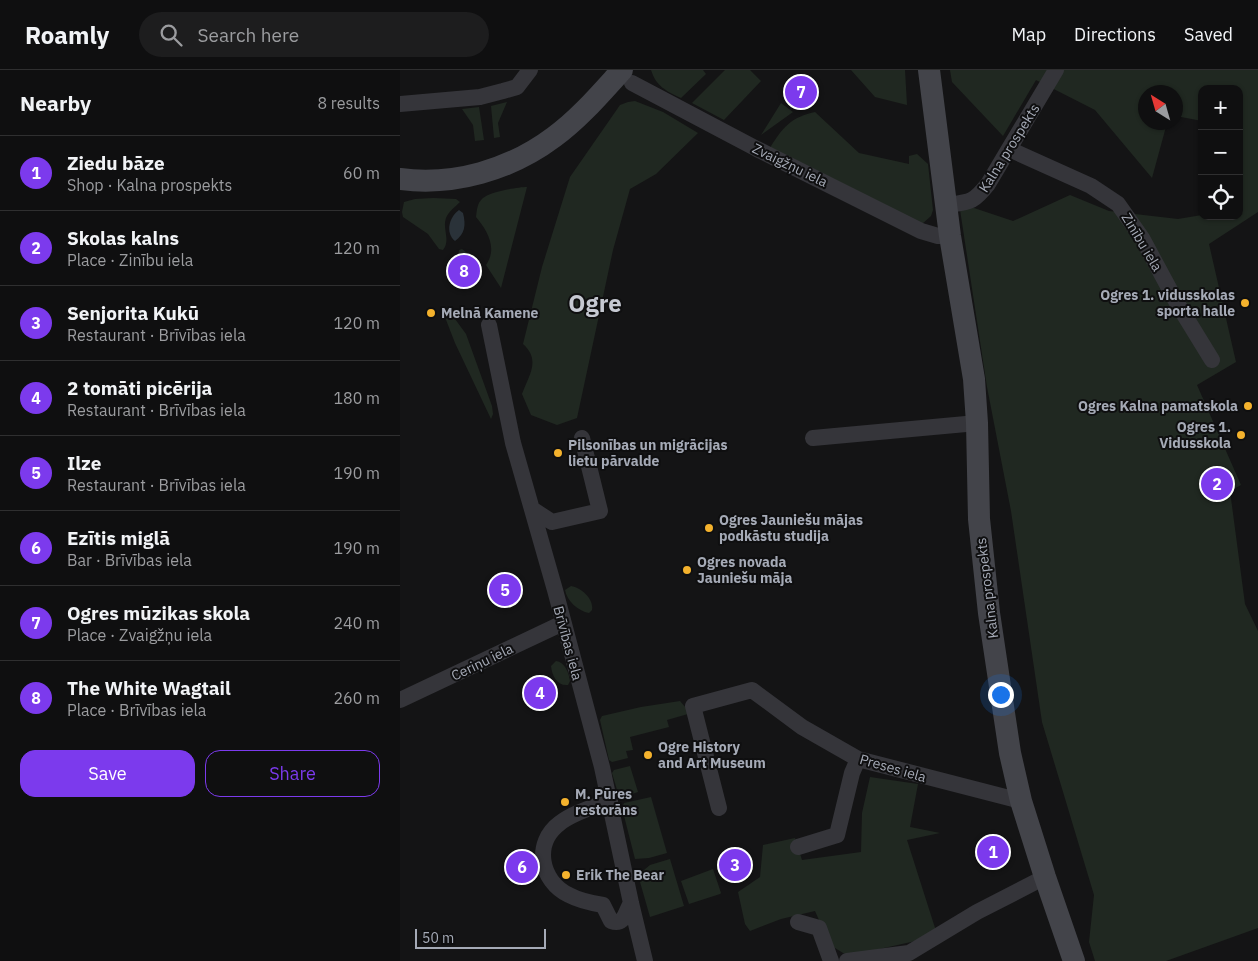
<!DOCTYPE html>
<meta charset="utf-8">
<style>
body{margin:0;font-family:"IBM Plex Sans",sans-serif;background:#1d1d1e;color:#f1f3f6}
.controls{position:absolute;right:15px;top:15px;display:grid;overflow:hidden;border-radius:10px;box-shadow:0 1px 4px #0004}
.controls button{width:45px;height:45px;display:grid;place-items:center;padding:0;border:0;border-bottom:1px solid #2f2f30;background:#0f0f10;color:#f1f3f6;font:25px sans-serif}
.compass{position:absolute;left:738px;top:15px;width:45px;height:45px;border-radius:50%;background:#0f0f10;box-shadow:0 1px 4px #0004;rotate:323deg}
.scale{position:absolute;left:15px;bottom:12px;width:131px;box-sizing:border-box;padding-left:5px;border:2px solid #a5aab6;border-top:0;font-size:14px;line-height:18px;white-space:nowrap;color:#a5aab6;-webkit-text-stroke:4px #0f0f10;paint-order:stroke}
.you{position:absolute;left:600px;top:624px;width:18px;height:18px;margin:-12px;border:4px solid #fff;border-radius:50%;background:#1a73e8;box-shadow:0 0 0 8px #1a73e833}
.badge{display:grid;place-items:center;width:32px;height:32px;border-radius:50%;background:#7c3aed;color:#fff;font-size:16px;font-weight:700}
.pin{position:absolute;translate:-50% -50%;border:2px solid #fff;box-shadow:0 1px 5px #0006}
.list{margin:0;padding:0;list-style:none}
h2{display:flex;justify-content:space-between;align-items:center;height:65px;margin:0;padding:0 20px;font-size:21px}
h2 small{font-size:16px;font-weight:400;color:#9b9c9f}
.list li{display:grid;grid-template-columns:32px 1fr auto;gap:15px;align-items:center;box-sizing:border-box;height:75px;padding:0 20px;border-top:1px solid #2f2f30}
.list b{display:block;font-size:19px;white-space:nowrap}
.list p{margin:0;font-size:16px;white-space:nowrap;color:#9b9c9f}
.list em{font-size:16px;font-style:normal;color:#9b9c9f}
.actions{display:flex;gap:10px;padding:15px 20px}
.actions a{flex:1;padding:11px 0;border:1px solid #7c3aed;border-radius:15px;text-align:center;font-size:18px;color:#7c3aed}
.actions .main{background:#7c3aed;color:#fff}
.icon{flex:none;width:28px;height:28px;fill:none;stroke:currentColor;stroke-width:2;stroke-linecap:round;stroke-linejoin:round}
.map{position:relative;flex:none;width:858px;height:891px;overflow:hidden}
header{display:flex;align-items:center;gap:30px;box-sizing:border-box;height:70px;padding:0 25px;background:#0f0f10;border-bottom:1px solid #2f2f30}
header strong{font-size:24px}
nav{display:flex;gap:28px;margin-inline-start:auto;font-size:18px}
.search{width:350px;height:45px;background:#1d1d1e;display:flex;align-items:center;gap:12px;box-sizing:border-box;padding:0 18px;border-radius:28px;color:#9b9c9f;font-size:19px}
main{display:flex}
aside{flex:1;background:#0f0f10}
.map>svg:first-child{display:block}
.green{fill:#202821}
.water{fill:#2a3239}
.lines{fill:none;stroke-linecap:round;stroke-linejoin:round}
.street{stroke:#35353a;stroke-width:16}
.secondary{stroke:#43444a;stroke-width:22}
.poi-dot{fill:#f4b22d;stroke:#0f0f10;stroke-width:2}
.labels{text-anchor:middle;stroke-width:4;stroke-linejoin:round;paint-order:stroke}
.street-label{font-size:14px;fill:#a5aab6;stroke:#0f0f10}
.poi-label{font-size:14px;font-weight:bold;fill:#a5aab6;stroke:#0f0f10;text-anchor:start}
.town-label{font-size:24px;font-weight:bold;fill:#c6c9d2;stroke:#0f0f10}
</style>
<header>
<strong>Roamly</strong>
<div class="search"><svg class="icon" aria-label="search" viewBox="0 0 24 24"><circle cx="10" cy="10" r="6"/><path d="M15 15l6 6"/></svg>Search here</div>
<nav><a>Map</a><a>Directions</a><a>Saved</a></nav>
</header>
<main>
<aside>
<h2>Nearby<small>8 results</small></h2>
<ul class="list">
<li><span class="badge">1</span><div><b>Ziedu bāze</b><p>Shop · Kalna prospekts</p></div><em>60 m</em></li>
<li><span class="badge">2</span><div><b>Skolas kalns</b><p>Place · Zinību iela</p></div><em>120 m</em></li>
<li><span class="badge">3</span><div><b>Senjorita Kukū</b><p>Restaurant · Brīvības iela</p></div><em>120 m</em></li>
<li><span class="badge">4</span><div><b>2 tomāti picērija</b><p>Restaurant · Brīvības iela</p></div><em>180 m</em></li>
<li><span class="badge">5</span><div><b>Ilze</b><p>Restaurant · Brīvības iela</p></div><em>190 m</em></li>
<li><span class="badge">6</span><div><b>Ezītis miglā</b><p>Bar · Brīvības iela</p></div><em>190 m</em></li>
<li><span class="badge">7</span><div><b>Ogres mūzikas skola</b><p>Place · Zvaigžņu iela</p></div><em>240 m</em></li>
<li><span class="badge">8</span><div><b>The White Wagtail</b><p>Place · Brīvības iela</p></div><em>260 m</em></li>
</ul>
<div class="actions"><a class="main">Save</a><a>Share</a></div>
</aside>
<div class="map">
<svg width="858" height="891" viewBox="0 0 858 891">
<rect width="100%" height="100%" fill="#141415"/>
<path class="green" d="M251 0H303L306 4 281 28C266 21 256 16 251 0Z
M325 0H350L361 11 324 50 292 33Z
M451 0H505L507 35 475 27Z
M550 0H858V142L809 174 836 292 797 315 841 415 830 421 845 534 858 561V858L766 891H695L689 872 694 825 642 652 611 441 587 317 559 133 613 151 670 125 709 141 778 149 802 145V146H839V19H802V51L776 46V22H746V52L767 53 752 108 695 40 636 10 603 66 552 12Z
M235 31 263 42 298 63 256 104 230 119 213 180 177 348 157 355 131 345 122 324C129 305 141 290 123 274L142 197 170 107 220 35 228 32Z
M107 32 98 53 100 67 94 68 91 36Z
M381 33 393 42 361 65Z
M79 37 84 70 75 71 73 55 62 39Z
M415 42 459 83 509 94V86L517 84 528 94 533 140 531 146 522 154 370 78C382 58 391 47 415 42Z
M127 117 101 218 86 195C98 178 87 160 76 147 77 140 77 133 83 128 90 122 117 117 127 117Z
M33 128 56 129 60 132C55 137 49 141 46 148 42 159 51 170 43 180L39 179 28 164 3 147 2 142 4 132 15 129Z
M62 179 71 186 74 194 70 198 69 202 73 210 77 211 75 216 72 218 63 213 57 196 59 180Z
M47 238 66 264 92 336 93 344 91 349 55 273 43 242Z
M171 516C182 518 194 529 192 540L189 543C178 541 167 531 165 520Z
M156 591C165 592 169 603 170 611L168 615C157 616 152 606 151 596Z
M280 631 286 638 288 644 267 650 269 657 230 667 233 680 226 681 228 688 212 692 209 690 200 650 202 646 241 637Z
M230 696 238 722 222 727 218 723 212 703 214 700Z
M470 707 518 714 510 757 540 763 507 770 536 861 529 868 448 886 430 875 415 841 381 849 350 861 345 854 338 822 360 807 363 775 395 768 402 790 461 782 462 743Z
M251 727 267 783 249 788 235 789 222 738 224 733Z
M270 789 284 836 250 847 238 805 250 795Z
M313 799 321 823 320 824 289 834 281 811Z"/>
<path class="water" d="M59 140 63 143C66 155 65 164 55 171 45 163 49 147 59 140Z"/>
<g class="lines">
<path class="street" d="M232 13 357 79 521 161 538 166H550
M0 34 80 27 103 21 117 17 130 0
M609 79 691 116 718 134 742 168 777 233 812 290
M547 135C570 132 573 133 588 114L656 0
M89 255 113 373 155 520 202 697 231 833 245 891
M413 368 577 353
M132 439 152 452 200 441 182 368
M0 630 163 553
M210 731C194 737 174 742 160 753 133 773 140 811 169 825 180 831 191 833 203 835L211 851C225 856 225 842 231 833
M319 738 293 636 352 620 402 657 458 689 621 731
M398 777 437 765 452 703 458 689
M398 852 419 858 431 891
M447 891 509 883 577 842 645 807"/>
<path class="secondary" d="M529 0 550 166 574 309 577 353 579 449 589 543 610 683 621 731 645 807 674 891
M0 109C54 116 110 100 154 67 179 49 201 23 222 0"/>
</g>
<g class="poi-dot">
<circle cx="845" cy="233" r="5"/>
<circle cx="31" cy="243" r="5"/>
<circle cx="848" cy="336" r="5"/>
<circle cx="841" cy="365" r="5"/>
<circle cx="158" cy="383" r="5"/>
<circle cx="309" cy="458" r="5"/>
<circle cx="287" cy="500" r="5"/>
<circle cx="248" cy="685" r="5"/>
<circle cx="165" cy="732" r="5"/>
<circle cx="166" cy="805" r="5"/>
</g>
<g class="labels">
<g class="street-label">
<text transform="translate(609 78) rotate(-58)" y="5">Kalna prospekts</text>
<text transform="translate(390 95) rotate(26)" y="5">Zvaigžņu iela</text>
<text transform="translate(742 172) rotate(59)" y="5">Zinību iela</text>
<text transform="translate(587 518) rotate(-97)" y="5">Kalna prospekts</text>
<text transform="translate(168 573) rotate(75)" y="5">Brīvības iela</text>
<text transform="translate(82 592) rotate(-26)" y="5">Ceriņu iela</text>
<text transform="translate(493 698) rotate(16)" y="5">Preses iela</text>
</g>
<g class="poi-label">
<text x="835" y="230" text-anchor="end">Ogres 1. vidusskolas<tspan x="835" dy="16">sporta halle</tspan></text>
<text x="41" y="248">Melnā Kamene</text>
<text x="838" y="341" text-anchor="end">Ogres Kalna pamatskola</text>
<text x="831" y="362" text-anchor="end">Ogres 1.<tspan x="831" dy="16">Vidusskola</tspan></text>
<text x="168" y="380">Pilsonības un migrācijas<tspan x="168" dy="16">lietu pārvalde</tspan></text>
<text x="319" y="455">Ogres Jauniešu mājas<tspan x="319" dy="16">podkāstu studija</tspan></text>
<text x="297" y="497">Ogres novada<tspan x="297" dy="16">Jauniešu māja</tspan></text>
<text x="258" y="682">Ogre History<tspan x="258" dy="16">and Art Museum</tspan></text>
<text x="175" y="729">M. Pūres<tspan x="175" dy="16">restorāns</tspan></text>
<text x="176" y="810">Erik The Bear</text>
</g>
<g class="town-label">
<text x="195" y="242">Ogre</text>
</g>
</g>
</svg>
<div class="controls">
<button>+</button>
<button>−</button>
<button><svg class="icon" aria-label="locate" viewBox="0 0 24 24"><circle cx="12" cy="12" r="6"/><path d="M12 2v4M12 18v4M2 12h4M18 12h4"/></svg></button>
</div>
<svg class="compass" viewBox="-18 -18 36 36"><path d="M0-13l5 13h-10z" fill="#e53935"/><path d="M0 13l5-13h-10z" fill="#9b9c9f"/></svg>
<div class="scale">50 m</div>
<div class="you"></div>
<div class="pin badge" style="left:593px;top:782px">1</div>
<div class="pin badge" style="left:817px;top:414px">2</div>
<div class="pin badge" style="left:335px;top:795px">3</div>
<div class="pin badge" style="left:140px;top:623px">4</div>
<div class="pin badge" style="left:105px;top:520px">5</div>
<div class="pin badge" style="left:122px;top:797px">6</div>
<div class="pin badge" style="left:401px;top:22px">7</div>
<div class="pin badge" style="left:64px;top:201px">8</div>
</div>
</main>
